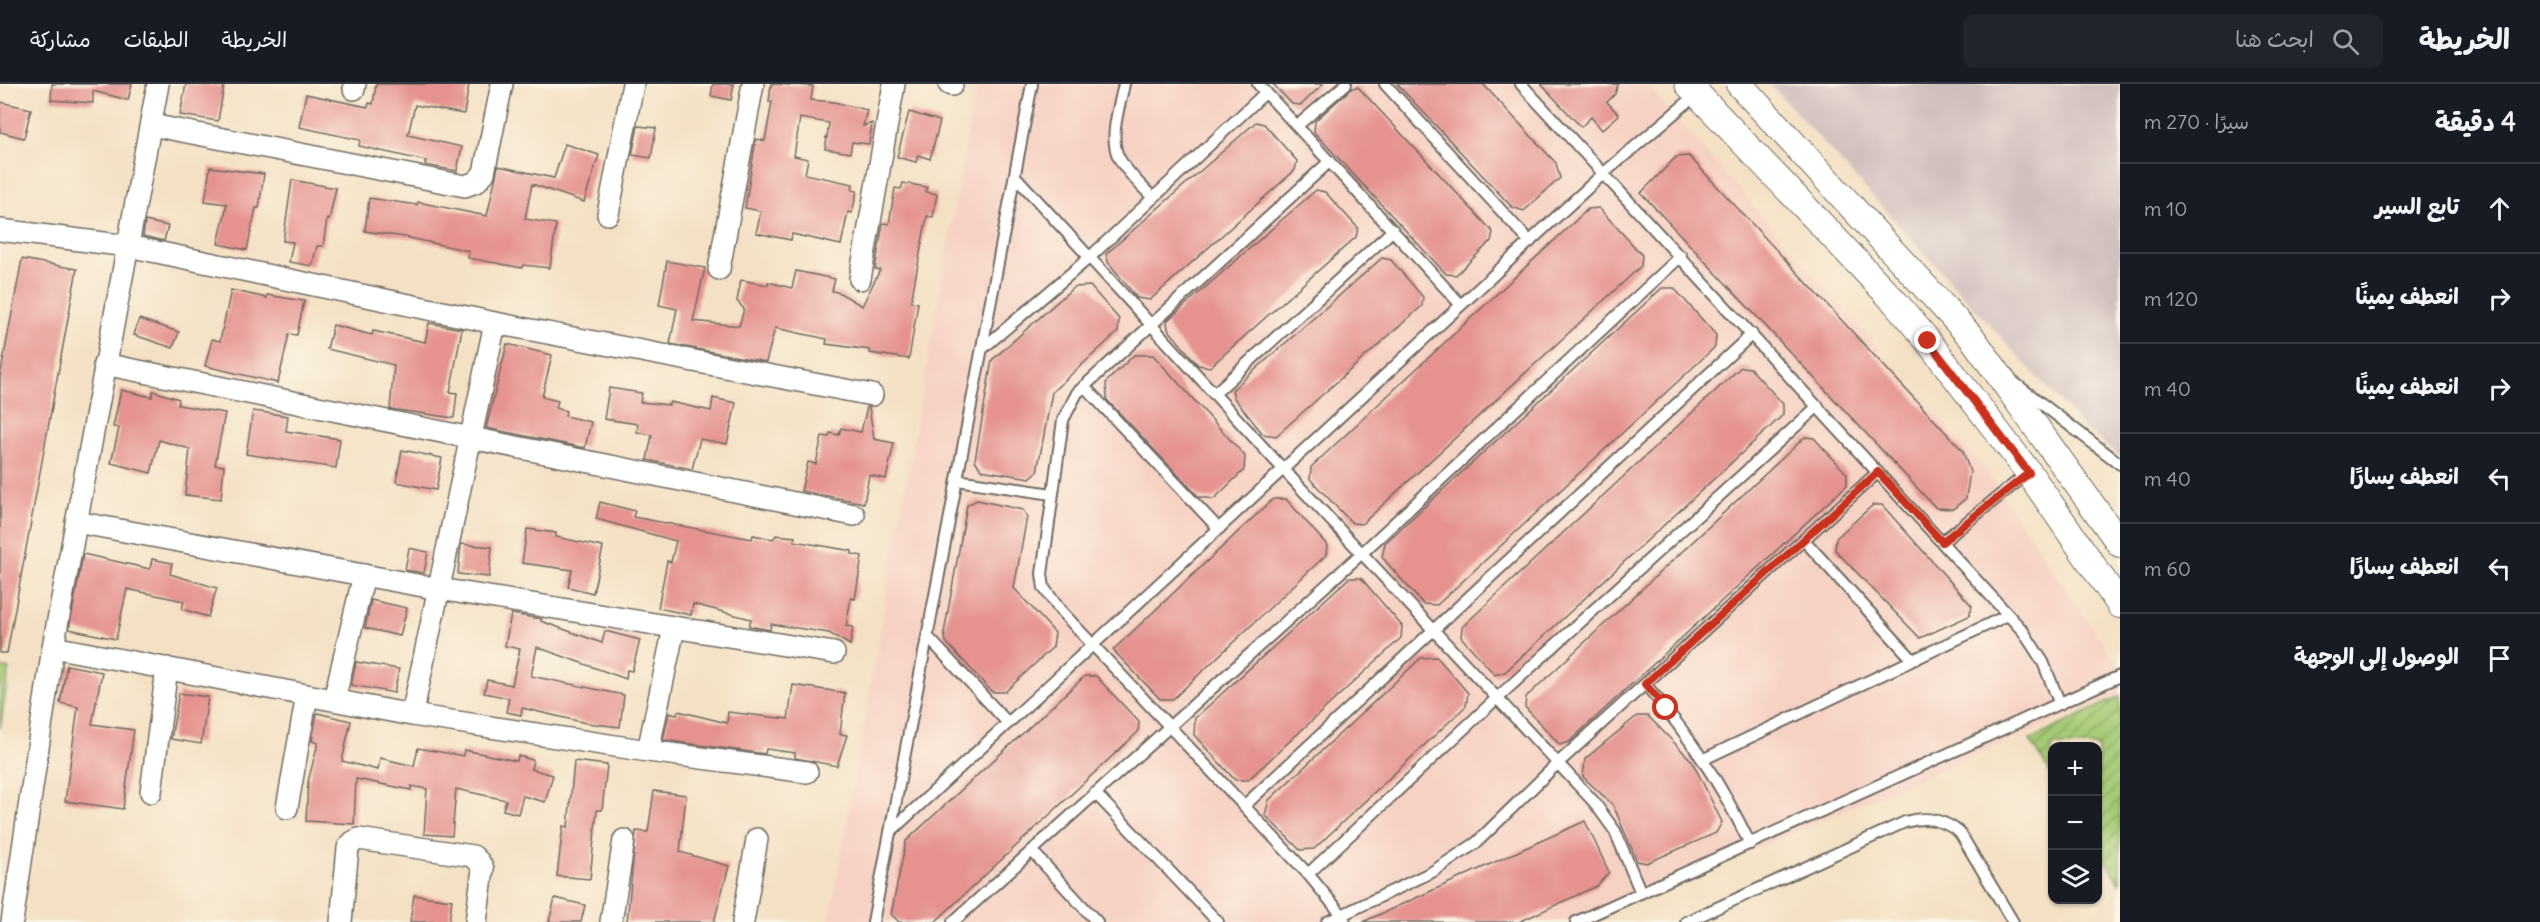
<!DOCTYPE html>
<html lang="ar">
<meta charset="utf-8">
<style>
body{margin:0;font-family:Delius,"Playpen Sans Arabic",sans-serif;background:#20242c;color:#f1f3f6;direction:rtl}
.controls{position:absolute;right:18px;bottom:18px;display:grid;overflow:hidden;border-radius:12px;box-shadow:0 2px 4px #0004}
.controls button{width:54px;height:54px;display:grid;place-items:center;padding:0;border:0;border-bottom:2px solid #363941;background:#171b24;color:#f1f3f6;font:30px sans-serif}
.stop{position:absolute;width:18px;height:18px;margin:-14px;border:4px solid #c8321e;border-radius:50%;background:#fff}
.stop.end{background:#c8321e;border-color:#fff;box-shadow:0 2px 6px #0008}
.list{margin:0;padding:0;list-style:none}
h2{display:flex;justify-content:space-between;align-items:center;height:78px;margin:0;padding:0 24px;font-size:26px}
h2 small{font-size:20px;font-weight:400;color:#9ea1a6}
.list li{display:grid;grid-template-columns:39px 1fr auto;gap:18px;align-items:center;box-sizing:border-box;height:90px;padding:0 24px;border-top:2px solid #363941}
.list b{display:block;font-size:22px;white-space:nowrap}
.list em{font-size:20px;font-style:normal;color:#9ea1a6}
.icon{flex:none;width:33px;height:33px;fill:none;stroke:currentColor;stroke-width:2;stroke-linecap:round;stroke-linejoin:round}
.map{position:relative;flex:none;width:2120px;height:838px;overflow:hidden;direction:ltr}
header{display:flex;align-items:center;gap:36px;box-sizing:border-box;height:84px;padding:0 30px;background:#171b24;border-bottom:2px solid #363941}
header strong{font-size:28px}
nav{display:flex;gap:33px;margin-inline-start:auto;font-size:21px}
.search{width:420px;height:54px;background:#20242c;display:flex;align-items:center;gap:15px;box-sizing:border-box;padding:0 21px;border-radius:12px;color:#9ea1a6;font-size:22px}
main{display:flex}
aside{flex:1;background:#171b24}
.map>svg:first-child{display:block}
.built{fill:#f6d2c4}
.industrial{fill:#d1bfbe}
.grass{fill:url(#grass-tufts);stroke:#687a50;stroke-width:1.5}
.garden{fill:url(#garden-furrows);stroke:#687a50;stroke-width:1.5}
.building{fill:#e59290}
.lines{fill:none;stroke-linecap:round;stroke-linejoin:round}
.service-casing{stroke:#716b61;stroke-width:14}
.minor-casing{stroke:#716b61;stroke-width:24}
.tertiary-casing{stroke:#716b61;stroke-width:28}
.service{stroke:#fff;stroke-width:10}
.minor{stroke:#fff;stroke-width:21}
.tertiary{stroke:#fff;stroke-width:26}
.route{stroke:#c8321e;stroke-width:8}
</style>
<header>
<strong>الخريطة</strong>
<div class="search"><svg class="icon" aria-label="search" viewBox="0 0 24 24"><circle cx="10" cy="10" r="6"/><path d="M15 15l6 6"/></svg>ابحث هنا</div>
<nav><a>الخريطة</a><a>الطبقات</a><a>مشاركة</a></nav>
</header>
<main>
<aside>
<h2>4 دقيقة<small>سيرًا · 270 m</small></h2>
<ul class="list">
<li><svg class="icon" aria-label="ahead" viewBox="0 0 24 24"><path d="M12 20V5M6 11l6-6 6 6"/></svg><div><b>تابع السير</b></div><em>10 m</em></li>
<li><svg class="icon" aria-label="right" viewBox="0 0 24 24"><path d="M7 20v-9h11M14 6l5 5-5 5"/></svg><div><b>انعطف يمينًا</b></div><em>120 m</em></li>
<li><svg class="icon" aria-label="right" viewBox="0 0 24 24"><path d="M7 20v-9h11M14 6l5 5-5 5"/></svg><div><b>انعطف يمينًا</b></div><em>40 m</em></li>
<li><svg class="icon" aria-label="left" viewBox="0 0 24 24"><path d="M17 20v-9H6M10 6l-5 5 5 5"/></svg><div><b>انعطف يسارًا</b></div><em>40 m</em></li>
<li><svg class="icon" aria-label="left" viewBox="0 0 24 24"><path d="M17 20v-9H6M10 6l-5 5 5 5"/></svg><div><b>انعطف يسارًا</b></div><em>60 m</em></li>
<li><svg class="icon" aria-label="arrive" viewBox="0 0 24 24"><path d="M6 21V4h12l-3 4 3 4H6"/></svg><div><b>الوصول إلى الوجهة</b></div></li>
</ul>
</aside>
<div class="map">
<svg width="2120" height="838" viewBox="0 0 2120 838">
<defs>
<pattern id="grass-tufts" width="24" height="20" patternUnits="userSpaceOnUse" patternTransform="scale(1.5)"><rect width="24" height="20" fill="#a5ca74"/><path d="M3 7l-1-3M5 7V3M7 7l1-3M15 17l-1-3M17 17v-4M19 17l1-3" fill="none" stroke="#87a45f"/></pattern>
<pattern id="garden-furrows" width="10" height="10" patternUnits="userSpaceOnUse" patternTransform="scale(1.5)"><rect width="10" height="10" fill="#a5ca74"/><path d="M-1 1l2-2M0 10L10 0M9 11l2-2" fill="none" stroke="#87a45f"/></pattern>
</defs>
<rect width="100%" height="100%" fill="#fcf5e5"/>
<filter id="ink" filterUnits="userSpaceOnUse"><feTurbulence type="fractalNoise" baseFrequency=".0167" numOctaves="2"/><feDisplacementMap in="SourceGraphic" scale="12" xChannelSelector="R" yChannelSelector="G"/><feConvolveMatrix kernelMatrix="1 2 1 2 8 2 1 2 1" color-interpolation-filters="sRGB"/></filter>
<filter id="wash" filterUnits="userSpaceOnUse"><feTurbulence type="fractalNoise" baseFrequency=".008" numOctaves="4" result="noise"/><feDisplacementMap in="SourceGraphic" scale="24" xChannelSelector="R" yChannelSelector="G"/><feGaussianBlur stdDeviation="1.35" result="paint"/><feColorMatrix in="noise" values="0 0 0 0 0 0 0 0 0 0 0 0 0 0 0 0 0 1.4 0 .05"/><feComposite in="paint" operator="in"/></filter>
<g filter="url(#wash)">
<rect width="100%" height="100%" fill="#f4e1c5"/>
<path class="built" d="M976 0H1646L1986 387 2120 584V610L1581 838H829Z"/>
<path class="industrial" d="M1770 0H2120V373L2083 343Z"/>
<path class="grass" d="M0 583 9 585 0 645Z"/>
<path class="garden" d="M2120 612V800L2098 764V662H2052V692L2030 656Z"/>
<g id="blocks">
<path class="building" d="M52 0H132L128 16 93 7V19L51 16Z
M186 0 224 2 218 37 180 31Z
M376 0H469L464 30 415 21 408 51 462 63 457 87 425 81 426 77 359 62 360 56 299 43 306 10 368 23 369 19 373 20Z
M713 0H734L731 16 711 12Z
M771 0 813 2 811 16 834 18 867 26 863 42 872 39 869 60 852 58 850 69 825 65 827 54H825L827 53 829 39 800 34 794 72 808 75 805 90 853 100 852 106 857 107 852 129 848 128 841 161 792 150 791 156 756 149 761 127 745 124 756 55 765 57 772 18H769Z
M1273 0H1323L1301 21 1292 20Z
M1397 0H1483L1556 79 1560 94 1524 127 1512 123Z
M1541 0H1618L1615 10 1607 18 1619 31 1602 46 1591 33 1581 43Z
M1358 3 1493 148 1491 157 1456 191 1446 190 1314 48 1315 37 1352 4Z
M0 18 31 25 24 54 0 48Z
M909 28 940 37 930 75 918 71 916 78 897 73Z
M1256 38 1264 40 1297 77 1295 86 1150 216 1137 214 1108 178 1106 170Z
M638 42 656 44 651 74 632 71Z
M565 60 599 71 584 118 532 100 525 135 556 140 550 184 523 181 522 184 468 174 469 167 405 153 365 147 369 114 417 121 418 118 487 132 498 82 554 94Z
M1689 72 1963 367 1970 388 1966 414 1953 425 1936 424 1641 109 1676 73Z
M210 83 264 90 259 124H256L247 166 218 160 227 120 205 117Z
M292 96 336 104 329 136 327 135 323 162H317L312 182 289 178 293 158 283 157Z
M903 99 927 103 926 108 937 110 933 133 927 132 911 218 918 219 909 275 870 269V266L826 260 827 255 775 244 766 278 670 260 677 225 659 221 667 177 705 184 693 237 739 242 744 225 737 217 741 196 768 201V198L792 204 796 187 835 195 832 207 840 209 862 222 880 186 875 185 883 139 889 140 895 104 901 105Z
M1316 106 1325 108 1358 144 1356 153 1210 283 1198 281 1168 245 1167 237Z
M1599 124 1642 171 1641 182 1362 440 1352 439 1310 395 1311 383 1588 125Z
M145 137 168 142 164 157 143 152Z
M1382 174 1391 176 1423 213 1422 222 1276 352 1263 350 1234 314 1232 306Z
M22 175 77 185 7 569H0V293Z
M1090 202 1119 235 1118 248 1052 308 1037 388 1030 394 981 386 975 376 992 276 1074 203Z
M1662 204H1674L1716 251 1715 263 1437 521 1423 520 1382 473 1385 459Z
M231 206 267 214V211L304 217 297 251 289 250 278 299 205 282 212 255 220 257Z
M139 235 179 248 173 264 134 251Z
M429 239 462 245 450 308 457 309 454 334 390 325 394 281 327 265 333 241 372 251 373 247 425 258Z
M507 260 552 271 542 313 558 317 556 324 566 327 565 332 591 338 585 364 486 344Z
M1134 271H1153L1245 372 1244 386 1214 415 1199 413 1107 316 1106 298Z
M1741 283 1750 284 1783 320V331L1505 588 1495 591 1461 553 1462 543Z
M609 304 642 309 640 318 669 321 670 318 711 327 713 314 736 319 727 360 700 355 692 385 647 376 652 351 637 348 638 340 604 335Z
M121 306 152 313 153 307 179 315 178 321 225 329 215 381 224 382 221 415 185 411 190 365 159 356 151 389 111 379 119 344 113 343Z
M867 323H869L874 355 894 359 886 395 869 391 864 419 801 407 808 378 816 380 822 352 829 353 830 349 839 351 841 344 861 348Z
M253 327 288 332 286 347 340 355 336 384 246 370Z
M1805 353 1814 354 1847 390V401L1569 658 1560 661 1525 623 1526 613Z
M402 366 442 374 436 406 396 398Z
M1273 415H1286L1327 461 1326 471 1173 615H1160L1113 566Z
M977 416 1023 426 1027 433 1014 504 1055 549 1053 563 1005 608H992L946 558 944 549 967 421Z
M600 418 635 427 633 433 752 455 753 451 773 455 776 451 795 453 794 457 852 467V470L862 472 855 515 851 514 846 542 853 543 850 561 829 549 771 540 770 546 749 542 751 535 693 520 691 531 658 524 667 477 671 478 676 457 596 435Z
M1873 421H1882L1972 522 1969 532 1920 554 1835 466 1836 454Z
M527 445 556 449V453L603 463 593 509 568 503 572 486 522 479Z
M461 460 492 463 489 493 458 490Z
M409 464 428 468 424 489 405 486Z
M83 470 150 485 152 475 172 479 170 490 217 504 208 533 182 525 184 517 127 505 116 555 69 545Z
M1349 494H1361L1402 542 1401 554 1248 696H1235L1194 651 1195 634Z
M371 516 407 524 400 552 365 544Z
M511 530 542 535 541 537 602 559 605 547 640 556 632 587 627 586 626 595 537 563 531 592 624 611 620 643 586 639 522 624 521 631 506 628 509 614 484 609 487 596 512 601 520 565 505 562Z
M1437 573 1468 609 1466 622 1314 765 1300 766 1265 731 1269 716 1421 574Z
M356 578 399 585 394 609 351 601Z
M67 581 102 588 92 640 134 646 123 725 65 717 78 623 60 619Z
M1085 592H1096L1139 638 1138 648 935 838H899L891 830 906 757Z
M793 601 845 609 840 650 847 651 837 682 795 674V669L766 665 765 670 663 656 669 629 677 631 678 627 727 639 728 628 788 635Z
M179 609 208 613 201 660 171 655Z
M317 629 351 637 342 677 378 686 380 674 414 682 418 664 463 672 464 666 517 677 518 672 533 676 531 685 553 691 545 718 523 712 518 730 503 726 506 716 456 705 452 752 424 750 427 705 411 702V706L356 695 354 740 306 737 308 698 318 659 312 657Z
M1637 632H1648L1692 677 1722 738 1716 749 1647 779 1637 777 1613 721 1583 693 1585 675Z
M574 677 607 681 602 726H597L590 795 557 792 563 742 568 743Z
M654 707 686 711 680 768 729 782 714 838H627L636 747 648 748Z
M1585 737 1609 788 1597 802 1519 838H1363Z
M414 811 452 816 449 838H410Z
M555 814 585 821 581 838H549Z"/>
</g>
</g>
<g filter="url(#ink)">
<use href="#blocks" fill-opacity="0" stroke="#716b61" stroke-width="1.5"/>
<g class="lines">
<defs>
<path id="service" d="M1124 0C1120 21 1108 54 1119 74 1127 89 1142 102 1153 114
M1258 0 1461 221
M1385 0 1530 158
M1521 0 2023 547 2043 578 2060 620
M1297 42 1346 0
M1330 77 1077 309 1063 336 1042 490 1044 504 1060 526 1308 790 1342 831 1345 838
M1015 92 1283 385 1594 718 1615 747 1641 809
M982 265 1089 174 1266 8
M2016 300 2120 380
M1084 302 1219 445
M1214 310 1393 146
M957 396 1052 410
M1804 456 1913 576
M1942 458 2028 389
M927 552 1008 639
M1645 600C1688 649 1722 701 1750 760
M1704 675 2008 531
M1095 709 1218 838
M1244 722 1752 250
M890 748 1604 89 1697 10
M1032 767 1097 838
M1308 790 1497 614 1818 322
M873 838 1032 0
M953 838 1362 469 1681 172
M1327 838 1432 788 1476 759 1558 679 1878 388
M1576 838 2120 592
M1686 838 1905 738C1926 732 1943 735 1960 749L2013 838"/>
<path id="minor" d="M949 0 952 1
M354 5 355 0
M151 41 465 102 476 98 484 89 502 0
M608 130 633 0
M0 146 128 162 495 239 872 311
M719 185 753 0
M860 195 894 0
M104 280 854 431
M76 438 439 505 834 569
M53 563 412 631 648 667 807 688
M334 616 364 491
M412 631 495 239
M648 667 674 544
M151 708 167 584
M287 724 307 611
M12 838 53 563 158 0
M341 838 348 764 353 758 359 755 473 772 479 778 483 785 476 838
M611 838 624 756
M743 838 757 755"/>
<path id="tertiary" d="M1688 0 1895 218 1928 257 2029 389 2120 521
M1739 0 1973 255 2120 460"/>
</defs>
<use href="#service" class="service-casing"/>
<use href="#minor" class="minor-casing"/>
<use href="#tertiary" class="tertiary-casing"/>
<use href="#service" class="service"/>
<use href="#minor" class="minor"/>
<use href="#tertiary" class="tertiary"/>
</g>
</g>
<g class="lines" filter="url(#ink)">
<path class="route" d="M1666 624 1645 600 1878 388 1942 458 2029 389 1928 257"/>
</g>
</svg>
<div class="controls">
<button>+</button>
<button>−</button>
<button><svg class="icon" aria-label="layers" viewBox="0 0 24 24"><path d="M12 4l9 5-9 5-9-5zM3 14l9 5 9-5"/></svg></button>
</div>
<div class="stop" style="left:1666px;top:624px"></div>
<div class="stop end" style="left:1928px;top:257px"></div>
</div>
</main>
